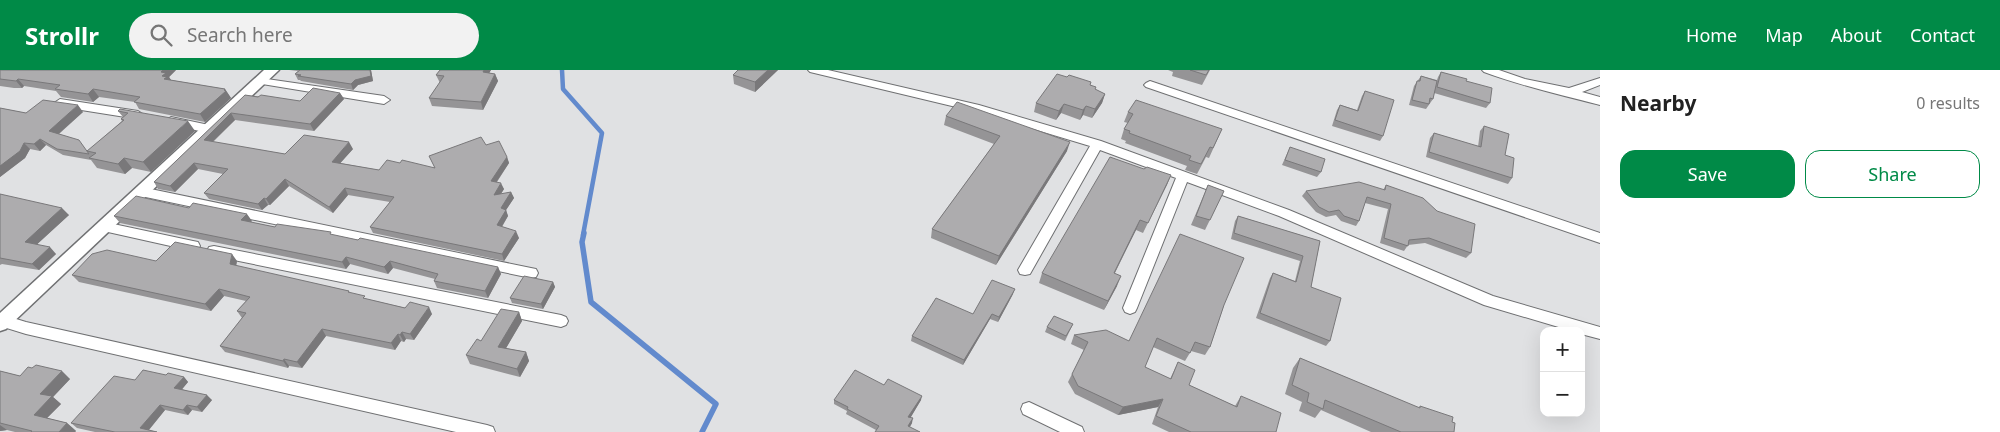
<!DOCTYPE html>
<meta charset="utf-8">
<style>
body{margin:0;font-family:"Noto Sans",sans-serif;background:#f2f2f2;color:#222}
.controls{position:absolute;right:15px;bottom:15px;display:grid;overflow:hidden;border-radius:10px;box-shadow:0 5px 20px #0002}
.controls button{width:45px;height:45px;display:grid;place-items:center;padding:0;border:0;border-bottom:1px solid #e0e0e0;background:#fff;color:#222;font:25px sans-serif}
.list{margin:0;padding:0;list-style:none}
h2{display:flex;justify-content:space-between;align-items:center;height:65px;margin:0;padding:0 20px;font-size:21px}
h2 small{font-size:16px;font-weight:400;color:#767676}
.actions{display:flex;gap:10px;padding:15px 20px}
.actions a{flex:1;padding:11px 0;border:1px solid #008a47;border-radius:15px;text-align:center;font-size:18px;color:#008a47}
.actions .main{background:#008a47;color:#fff}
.icon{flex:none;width:28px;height:28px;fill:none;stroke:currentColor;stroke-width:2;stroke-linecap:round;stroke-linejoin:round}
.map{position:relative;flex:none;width:1600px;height:362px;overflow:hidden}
header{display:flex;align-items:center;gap:30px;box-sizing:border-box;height:70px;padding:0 25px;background:#008a47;color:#fff}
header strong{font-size:24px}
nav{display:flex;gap:28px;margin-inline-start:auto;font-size:18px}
.search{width:350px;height:45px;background:#f2f2f2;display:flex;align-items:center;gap:12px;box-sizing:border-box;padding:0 18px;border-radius:28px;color:#767676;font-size:19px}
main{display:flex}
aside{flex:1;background:#fff}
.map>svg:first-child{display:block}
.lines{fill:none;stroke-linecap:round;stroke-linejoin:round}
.stream-far1{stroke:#628acd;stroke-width:4.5}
.stream{stroke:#628acd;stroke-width:5.5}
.minor-casing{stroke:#6f7072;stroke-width:2}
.tertiary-casing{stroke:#6f7072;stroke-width:3}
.minor{fill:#fff;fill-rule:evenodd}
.tertiary{fill:#fff;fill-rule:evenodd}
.wall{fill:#959496}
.shaded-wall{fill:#79787a}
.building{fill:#adacae;stroke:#79787a}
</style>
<header>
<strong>Strollr</strong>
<div class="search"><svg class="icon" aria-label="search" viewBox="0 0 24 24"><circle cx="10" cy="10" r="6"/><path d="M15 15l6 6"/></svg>Search here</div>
<nav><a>Home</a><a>Map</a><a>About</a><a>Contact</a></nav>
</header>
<main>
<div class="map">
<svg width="1600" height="362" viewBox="0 0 1600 362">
<rect width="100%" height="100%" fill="#e0e1e3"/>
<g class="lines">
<path class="stream-far1" d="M562 0 563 19 602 63 583 165"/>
<path class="stream" d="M584 163 582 172 591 232 716 334 702 362"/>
<defs>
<path id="minor" d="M808 0H828L979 35 1101 71 1289 140 1493 226 1600 257V269L1581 264V261H1572L1484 235 1279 146 1187 112 1137 238 1135 242 1130 244 1125 242 1123 238 1176 108 1100 80 1030 204 1025 205 1020 204 1018 200 1090 76 977 42 810 2Z
M1482 0H1499L1525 9 1569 18 1600 8V15L1582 22 1600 27V35C1561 25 1522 16 1484 2Z
M260 8 384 26 390 30 384 34 256 13 254 11Z
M1150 11 1600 163V173L1146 17 1144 15 1146 13Z
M60 29 138 41 144 45 138 49 56 36 54 33Z
M171 47 209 55 215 59 209 63 167 54 165 51Z
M141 117 531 198 536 199 538 203 536 207 531 208 136 125 135 122 136 119Z
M104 152 193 171 198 172 200 176 198 180 193 181 99 160 97 157 99 154Z
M214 176 561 245 566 247 568 251 566 255 561 257 214 186 209 185 207 181 209 177Z
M3 245 26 252 487 355 493 357 495 362H456L26 264 0 256V246Z
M1029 332 1082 357 1084 362H1060L1023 344 1021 339 1023 334Z"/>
<path id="tertiary" d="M264 0H279L6 259 0 261V243Z"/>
</defs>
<use href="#minor" class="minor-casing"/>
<use href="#tertiary" class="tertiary-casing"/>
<use href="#minor" class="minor"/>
<use href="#tertiary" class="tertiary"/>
</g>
<path class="wall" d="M0 0H176L169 7 171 10 225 19 231 28 205 52 139 39 135 32 99 27 93 32 61 27 56 21 24 16 22 18H14L0 16Z
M289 0H371L373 11 358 15 353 20 301 11 300 10H298L295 4 298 1Z
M440 0H491L489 3 495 4 498 11 483 40 432 36 429 28 440 13 436 5Z
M738 0H778L755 22 734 14 733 5Z
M1168 0H1210L1202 15 1172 6 1173 2Z
M1441 2 1466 11 1490 33 1486 38 1434 23 1433 29 1426 39 1409 35 1414 16 1421 6 1437 10 1438 7Z
M1090 15 1096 20 1105 24 1102 33 1092 48 1083 45 1080 50 1061 43 1056 50 1034 42 1036 33Z
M1365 21 1383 66 1380 71 1332 56 1337 40 1340 35 1357 40 1362 26Z
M340 23 344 29 314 61 235 50 213 72 285 84 353 79 340 93 379 100 435 98 429 86 486 75 507 87 509 93 497 112 504 119 501 124 511 122 514 128 506 140 508 146 502 157 519 168 504 191 373 163 370 157 390 132 348 125 333 143 289 116 270 135H268L262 140 209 129 204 123 223 104 198 99 175 122 158 119 154 112 245 25 300 31Z
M0 38 26 43 83 42 59 64 88 81 122 51 121 49 123 47 118 41 120 39 195 61 151 102 132 98 125 104 97 98 91 90 63 85 46 75 40 81 30 79 25 88 0 107Z
M1128 42 1222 59 1209 88 1206 87 1197 104 1185 100 1187 96 1125 73 1126 71 1121 69 1124 59 1128 53 1124 52Z
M946 46 1067 81 996 195 931 168 932 159 994 74 944 55Z
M1484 56 1505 85 1512 108 1508 114 1426 87 1430 68 1434 63 1478 77 1480 61Z
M1290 77 1321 102 1317 107 1282 95Z
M1144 99 1171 105 1143 163 1136 160 1114 203 1117 216 1104 240 1039 213 1042 203Z
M1208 115 1224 121 1205 160 1191 155Z
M1386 115 1471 183 1466 188 1425 173 1408 175 1404 181 1380 173 1388 139 1365 133 1359 151 1356 156 1341 151 1336 145 1326 147 1316 142 1302 126 1306 121 1383 120Z
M0 124 69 145 37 174 56 184 39 200 2 194 0 195Z
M189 138 252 151 250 152 275 157 333 165 498 197 501 204 488 228 437 218 434 211 435 209 393 198 388 204 350 194 346 199 120 153 114 146Z
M1238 146 1320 171 1311 217 1330 271 1326 276 1256 248 1270 208 1273 203 1295 211 1300 191 1231 169 1235 151Z
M156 191H237L236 196 349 221 350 223 367 229 432 244 414 270 406 269 404 272 401 271 395 280 326 266 302 298 289 296 288 298 225 282 220 276 242 248 237 241 246 231 224 226 211 241 79 212 72 205Z
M553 212 555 217 543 239 512 233 510 228Z
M1013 224 998 252 990 249 963 295 911 271 912 266 973 244Z
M1224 235 1210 277 1205 285 1191 281 1185 291 1153 277 1145 297 1170 309 1178 292 1189 315 1235 336 1241 326 1276 362H1169L1152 354 1158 337 1118 345 1075 324 1068 312 1084 280 1071 274 1074 265 1129 271Z
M519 242 522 251 506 278 526 282 529 291 520 307 470 294 466 285 481 271Z
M1073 254 1065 271 1045 262 1047 257Z
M1300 288 1419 338 1420 336 1452 352 1454 362H1371L1321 340 1315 348 1299 341 1302 332 1285 324 1293 298Z
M32 298 70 309 53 327 61 334 47 348 67 353 76 361 75 362H15L7 360 0 361V301L20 306Z
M166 305 184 307 188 312 182 319 212 330 202 342 192 340 188 345 165 340 149 360 157 362H95L77 358 71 353Z
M884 315 921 330 910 348 912 353 910 357 876 360 846 344 847 341 834 334V330Z"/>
<path class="shaded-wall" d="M163 0H176L169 7 171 10 169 17 162 6 161 2Z
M370 0H371L373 11 358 15 353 20 351 14 355 10Z
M484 0H491L485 10 483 2Z
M768 0H778L755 22V12Z
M495 4 498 11 483 40 481 32Z
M18 9 24 16 22 18 16 11Z
M93 19 99 27 93 32 88 24Z
M225 19 231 28 205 52 200 44Z
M340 23 344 29 314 61 310 54Z
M1105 24 1102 33 1092 48 1095 39Z
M1064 34 1061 43 1056 50 1059 41Z
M78 35 83 42 55 67 49 61Z
M1086 36 1083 45 1080 50 1083 40Z
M231 43 235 50 208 76 204 70Z
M188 51 195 61 151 102 143 92Z
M40 69 46 75 40 81 34 74Z
M349 72 353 79 336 98 332 92Z
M1070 72 1067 81 996 195 999 186Z
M24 73 30 79 25 88 0 107V96Z
M507 87 509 93 493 117 491 111Z
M124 88 132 98 125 104 118 94Z
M194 93 198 99 175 122 170 116Z
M1171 105 1167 115 1143 163 1148 153Z
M285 109 289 116 270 135 266 129Z
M501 113 504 119 496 131 494 125Z
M345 118 348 125 333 143 329 137Z
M511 122 514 128 506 140 508 146 499 161 497 155 501 138Z
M264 128 268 135 262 140 258 134Z
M62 138 69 145 32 179 25 172Z
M247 144 252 151 246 157 241 150Z
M1140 150 1136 160 1110 213 1114 203Z
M516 161 519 168 504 191 502 184Z
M50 177 56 184 39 200 32 194Z
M232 184 237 191 235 201 230 194Z
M346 187 350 194 346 199 342 192Z
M390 191 393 198 388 204 384 197Z
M498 197 501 204 488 228 485 221Z
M1121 206 1117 216 1104 240 1108 231Z
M553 212 555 217 543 239 541 234Z
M219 219 224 226 211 241 205 234Z
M1015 219 1013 224 998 252 999 247Z
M429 237 432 244 414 270 410 264Z
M519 242 522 251 502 285 498 277Z
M992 244 990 249 963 295 964 290Z
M322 259 326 266 302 298 297 292Z
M402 262 406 269 404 272 400 265Z
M398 264 401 271 395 280 391 273Z
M526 282 529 291 520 307 517 299Z
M284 289 289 296 288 298 283 291Z
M62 301 70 309 53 327 61 334 43 352 34 345 40 324Z
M184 307 188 312 179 323 174 318Z
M207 325 212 330 202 342 197 337Z
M922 326 921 330 908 352V347Z
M1163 329 1158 337 1118 345 1123 337Z
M160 335 165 340 147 362 140 358Z
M187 335 192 340 188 345 183 340Z
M913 348 912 353 907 361 908 356Z
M67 353 76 361 75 362H59Z
M0 355 7 360 0 361Z"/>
<path class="building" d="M0 0H163L161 2 166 3 162 6 167 7 164 9 225 19 224 20 226 21 200 44 134 32 140 27 93 19 88 24 55 19 60 15 18 9 16 11 0 9Z
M300 0H370L371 6 355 10 351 14 298 6 301 5 295 4Z
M440 0H484L483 2 495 4 481 32 429 28 444 6 436 5Z
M738 0H768L755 12 733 5Z
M1190 0H1209L1206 5Z
M1441 2 1467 9 1466 11 1492 18 1490 33 1437 17Z
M1057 4 1067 7 1069 5 1091 12 1090 15 1096 17 1095 19 1105 24 1095 39 1086 36 1083 40 1064 34 1059 41 1036 33Z
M1421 6 1437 11 1433 29 1430 28 1429 34 1412 30 1417 11H1420Z
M313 18 340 23 310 54 231 43 204 70 285 84 304 65 349 72 332 92 379 100 387 90 400 93 402 90 435 98 429 86 481 67 486 75 499 71 507 87 491 111 501 113 494 125 511 122 501 138 506 140 497 155 516 161 502 184 370 157 394 127 345 118 329 137 285 109 266 129 264 128 258 134 204 123 228 99 194 93 170 116 154 112 245 25 258 27 261 25 300 31Z
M1365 21 1394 30 1383 66 1335 50 1340 35 1358 41Z
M43 30 78 35 49 61 79 70 89 84 57 79 40 69 34 74 24 73 20 81 0 96V38L26 43Z
M1136 30 1222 59 1213 78 1210 77 1201 94 1189 90 1191 86 1129 63 1130 61 1124 59 1133 44 1128 42Z
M957 32 1070 72 999 186 932 159 1000 66 946 46Z
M120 39 188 51 143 92 124 88 118 94 89 88 96 83 87 81 124 50 121 49 128 43 118 41Z
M1484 56 1509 64 1505 85 1514 88 1512 108 1429 82 1434 63 1481 77Z
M1290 77 1325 89 1321 102 1285 90Z
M1110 87 1144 99 1147 97 1171 105 1148 153 1140 150 1137 156 1114 203 1121 206 1108 231 1042 203Z
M1359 112 1385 120 1386 115 1423 128 1437 141 1475 154 1471 183 1429 168 1409 170 1408 176 1384 168 1391 134 1367 127 1359 151 1344 146 1339 140 1329 142 1319 137 1306 121Z
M1208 115 1224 121 1210 150 1196 146Z
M0 124 62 138 25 172 50 177 32 194 0 188Z
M136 126 189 138 193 133 247 144 241 150 275 157 277 154 331 162 330 164 358 170 360 168 498 197 485 221 434 211 438 204 390 191 384 197 346 187 342 192 114 146Z
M1238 146 1320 171 1311 217 1341 228 1330 271 1260 243 1273 203 1296 212 1303 186 1234 163Z
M1180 164 1244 188 1224 235 1210 277 1195 272 1190 283 1157 268 1145 297 1171 309 1178 292 1195 300 1189 315 1237 337 1241 326 1281 343 1276 362H1191L1156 346 1163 329 1123 337 1078 316 1072 304 1088 272 1074 265 1106 260 1129 271Z
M175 172 232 184 230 194 349 221 348 222 365 226 363 228 405 238 410 232 429 237 410 264 402 262 400 265 398 264 391 273 322 259 297 292 284 289 283 291 220 276 246 243 237 241 250 227 219 219 205 234 72 205 92 184 107 180 156 191Z
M524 206 553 212 541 234 510 228Z
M992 210 1015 219 999 247 992 244 964 290 912 266 936 228 973 244Z
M501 239 519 242 498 277 526 282 517 299 466 285 477 269 481 271Z
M1054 246 1073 254 1066 266 1047 257Z
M1300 288 1420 338V336L1453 347 1452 352 1455 353 1454 362H1401L1325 330 1323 339 1307 332 1309 323 1292 315Z
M36 295 62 301 40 324 52 326 34 345 67 353 59 362H31L32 361 0 353V301L20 306 28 297 32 298Z
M143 300 166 305 168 303 184 307 174 318 207 325 197 337 187 335 183 340 160 335 140 358 157 362H115L71 353 114 306 135 310Z
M855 300 884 315 888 309 922 326 908 347 913 348 908 356 920 362H875L879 356 847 339 848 337 834 330Z"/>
</svg>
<div class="controls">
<button>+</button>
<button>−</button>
</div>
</div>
<aside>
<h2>Nearby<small>0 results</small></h2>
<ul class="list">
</ul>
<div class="actions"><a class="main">Save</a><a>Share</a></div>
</aside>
</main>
